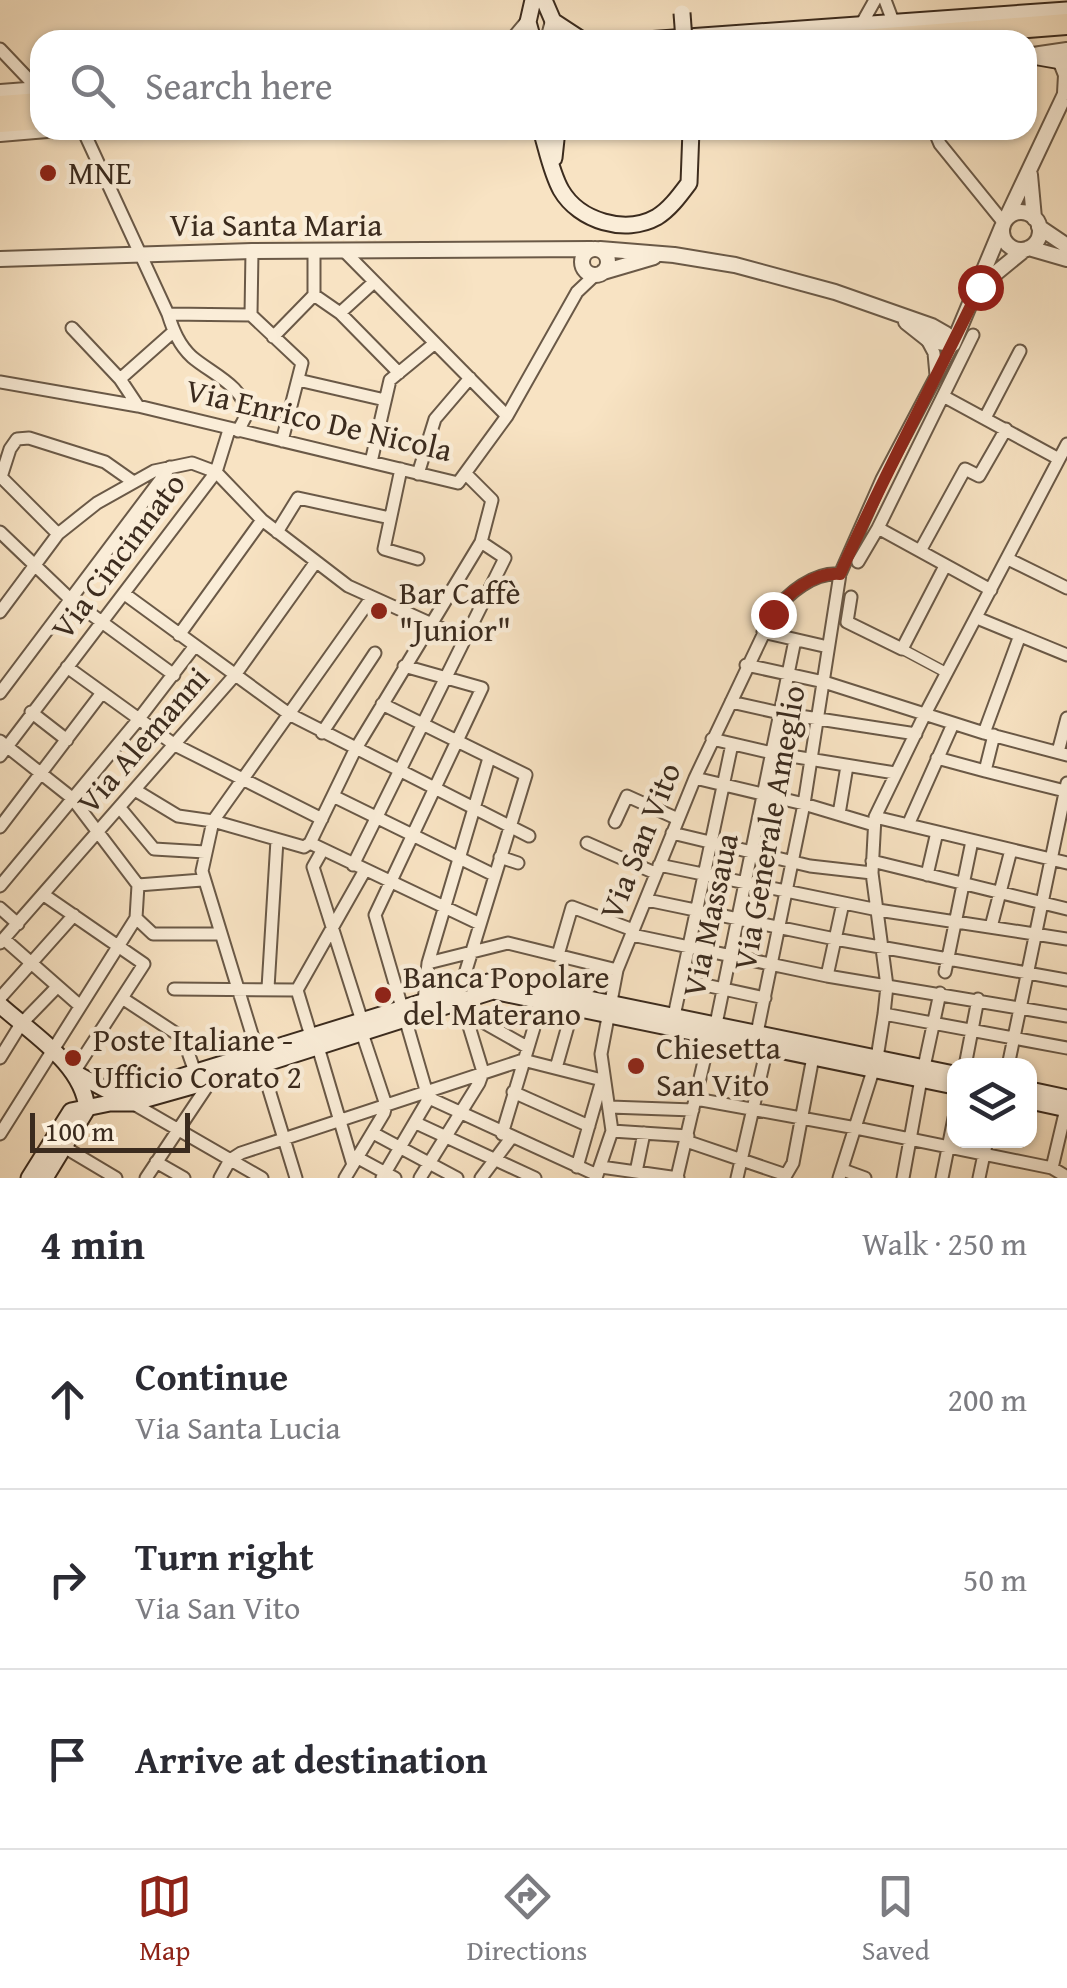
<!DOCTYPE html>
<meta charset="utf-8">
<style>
body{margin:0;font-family:"Gentium Book Plus",serif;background:#f2f2f3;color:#2b2b33}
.controls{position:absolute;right:30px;bottom:30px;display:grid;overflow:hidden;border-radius:20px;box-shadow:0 2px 8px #0004}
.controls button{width:90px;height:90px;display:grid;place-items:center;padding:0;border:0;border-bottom:2px solid #e1e1e2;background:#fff;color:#2b2b33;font:50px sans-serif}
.scale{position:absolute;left:30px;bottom:25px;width:160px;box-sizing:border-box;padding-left:10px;border:5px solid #3b2b1e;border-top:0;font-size:28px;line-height:35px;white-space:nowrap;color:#3b2b1e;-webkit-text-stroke:8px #faedd8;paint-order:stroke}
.stop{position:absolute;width:30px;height:30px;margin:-22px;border:8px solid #8f2418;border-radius:50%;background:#fff}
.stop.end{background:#8f2418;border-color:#fff;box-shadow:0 2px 10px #0008}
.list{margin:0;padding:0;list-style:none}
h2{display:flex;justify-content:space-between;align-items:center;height:130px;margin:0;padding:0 40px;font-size:42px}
h2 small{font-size:32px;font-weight:400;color:#7c7c81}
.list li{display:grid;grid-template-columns:65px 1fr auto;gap:30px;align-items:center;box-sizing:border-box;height:180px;padding:0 40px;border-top:2px solid #e1e1e2}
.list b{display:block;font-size:38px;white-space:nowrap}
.list p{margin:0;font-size:32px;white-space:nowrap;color:#7c7c81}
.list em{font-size:32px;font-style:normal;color:#7c7c81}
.icon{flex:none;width:55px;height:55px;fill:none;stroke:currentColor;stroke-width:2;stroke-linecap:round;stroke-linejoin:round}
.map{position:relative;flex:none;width:1067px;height:1178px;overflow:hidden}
.search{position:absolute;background:#fff;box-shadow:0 2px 8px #0004;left:30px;right:30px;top:30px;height:110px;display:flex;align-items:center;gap:25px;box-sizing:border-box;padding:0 35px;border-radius:30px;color:#7c7c81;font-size:38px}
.sheet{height:670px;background:#fff}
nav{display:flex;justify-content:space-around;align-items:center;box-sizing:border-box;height:140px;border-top:2px solid #e1e1e2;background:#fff;font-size:28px;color:#7c7c81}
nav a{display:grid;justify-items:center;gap:5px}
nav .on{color:#8f2418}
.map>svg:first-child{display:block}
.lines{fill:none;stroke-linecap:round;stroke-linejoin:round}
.pedestrian-casing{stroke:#6a5947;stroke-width:12}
.minor-casing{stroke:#6a5947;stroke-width:15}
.tertiary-casing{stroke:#6a5947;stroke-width:18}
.secondary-casing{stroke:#3b2b1e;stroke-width:19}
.trunk-casing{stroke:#3b2b1e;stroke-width:24}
.pedestrian{stroke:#faedd8;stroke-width:9}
.minor{stroke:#faedd8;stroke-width:11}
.tertiary{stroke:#faedd8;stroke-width:14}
.secondary{stroke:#faedd8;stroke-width:15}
.trunk{stroke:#f8e3c3;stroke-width:20}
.secondary-bridge-casing{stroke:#3b2b1e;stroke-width:19;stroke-linecap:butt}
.secondary-bridge{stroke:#faedd8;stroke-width:15}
.route{stroke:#8f2418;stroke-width:12}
.poi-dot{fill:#8f2418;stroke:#faedd8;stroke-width:4}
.labels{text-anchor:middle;stroke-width:9;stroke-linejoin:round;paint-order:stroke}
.poi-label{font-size:32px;fill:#3b2b1e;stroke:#faedd8;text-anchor:start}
.street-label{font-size:32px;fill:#3b2b1e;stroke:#faedd8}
</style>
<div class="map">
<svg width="1067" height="1178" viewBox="0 0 1067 1178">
<rect width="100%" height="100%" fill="#f8e3c3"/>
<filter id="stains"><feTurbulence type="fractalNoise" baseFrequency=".002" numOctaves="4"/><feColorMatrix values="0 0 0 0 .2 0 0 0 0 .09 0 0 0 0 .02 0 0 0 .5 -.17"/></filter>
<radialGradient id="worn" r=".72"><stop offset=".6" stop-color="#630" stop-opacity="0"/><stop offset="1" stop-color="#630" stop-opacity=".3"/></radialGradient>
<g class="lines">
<defs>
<path id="pedestrian" d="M902 649 947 673"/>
<path id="minor" d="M885 0 894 24
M861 25 875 0
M0 49 38 89
M83 130 168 314C173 330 179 345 192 357 212 374 244 386 247 414L238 431
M934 130 940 144 1004 223
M344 251 507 416
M314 295 340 313 399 373
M340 313 374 282
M168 314 251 315 302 363 282 441
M251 315 252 251
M72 328 120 379 138 406
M273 337 314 295V251
M926 338 934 353 936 375
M120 379 173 332
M298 380 385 400
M0 382 138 406 458 483 507 416 577 292 595 275
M943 396 1059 459
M985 418 1020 351
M371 462 390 380 435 343
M401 469 384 549 418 559
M418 474 435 419 470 378
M0 476 58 534
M1 477 10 449 17 439 29 438 105 462 132 481
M878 528 973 335
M0 532 69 598 174 675
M277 532 298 498 390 518
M920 551 965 469 979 476 1006 429
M1008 559 1067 588
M858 562 878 528 991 590
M126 595 289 714 529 836
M851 597 847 622 902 649 945 566
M0 612 58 534 97 503 154 471 192 463 216 472 262 520 348 586 465 639
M977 618 1067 655
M763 632 828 647
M179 635 262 520
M746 665 824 682 984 733 1067 755
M404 666 482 688 457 741 526 775 460 990
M67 667 175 745 322 819
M0 693 170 467
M731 702 780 713 916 734
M382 704 457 741 375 915 428 1097
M31 712 67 740
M322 733 375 653
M984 733 1019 638
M994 735 985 771 1065 791
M712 739 772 753 895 773
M0 741 72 798 138 885
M1058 752 1067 718
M0 756 216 472 229 430
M937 758 985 771
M695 778 804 804 874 825
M135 790 178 816 213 821 304 847 310 843 480 924
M333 796 494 875
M120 808 154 849 205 852
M839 814 847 766
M875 817 1067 863
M615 822 627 796 678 819
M908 825 953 724
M0 827 101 694
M672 833 810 866 872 873
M310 843 355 750 481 542 492 500 466 474
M587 843 655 873
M322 851 313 867 362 1021
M500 857 518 863
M872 861 1067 909
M353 865 505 558 481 542
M659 865 878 910 1067 939
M927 875 937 832
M202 880 138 885 136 918 153 934H220
M0 886 138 720 194 647
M44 895 144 964 74 1072
M647 900 835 939 1067 980
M0 908 18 924
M991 927 1011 850
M632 935 827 976 1067 1016
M4 939 79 1005
M0 943 235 675 315 563
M558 955 572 907 633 930
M428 963 508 943 617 970
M945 972 972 841
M827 976 843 903
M682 980 765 998
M268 988 277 840
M174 989 297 990
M0 998 74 915
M122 998 183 1038 195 1072
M424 1001 428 963 489 758
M465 1012 527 1047
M884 1014 1067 1048
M674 1016 732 744
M716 1024 795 640
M757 1033 804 804 840 574 882 479 953 344
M311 1036 297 990 365 870
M318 1047 353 1165
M0 1058 21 1024 56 988
M965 1066 978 999
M1008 1066 1067 783
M924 1067 940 993
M556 1068 573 1008
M513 1092 589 1126
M429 1098 597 1175
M696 1099 856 1128 1052 1168 1067 1177
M132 1103 262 1178
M610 1107 693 1110
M416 1123 535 1178
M612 1131 688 1136
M373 1133 457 1178
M0 1134 136 918
M502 1134 542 1001
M686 1141 786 1175 793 1163 813 1057
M64 1147 116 1178
M358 1158 395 1178
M156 1162 184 1178
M601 1167 678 1178
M1052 1168 1066 1109
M843 1170 865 1178
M636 1172 644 1133
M677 1177 704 1061
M146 1178 210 1082
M220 1178 230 1160 241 1153 523 1060 602 1080 577 1167
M296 1178 202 871 213 821 372 597
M345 1178 384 1113 386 1105 362 1033
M382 1178 429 1098
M420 1178 479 1083 483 1072 461 1000
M481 1178 511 1138
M596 1178 612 1131 601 1054 617 970 695 778 773 614C787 593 814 572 840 574
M737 1178 767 1048
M839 1178 877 1058 884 1014 887 986 872 873 875 817 925 714 1067 444
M903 1178 921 1079
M942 1178 954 1118
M979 1178 987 1140"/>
<path id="tertiary" d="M513 40 528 22
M548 40 553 21
M1033 55 1067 50
M1060 60 1066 75 1065 93
M0 92 40 89
M0 134 47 130
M1030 175 1034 218
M1002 231a19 19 0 1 1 38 0a19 19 0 1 1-38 0Z
M1006 219 1067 90
M1039 227 1067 246
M1029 248 1067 259
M582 262a13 13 0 1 1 26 0a13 13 0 1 1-26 0Z
M600 249 674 255 735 265 835 292 932 326 946 334 953 344
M0 259 252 251 592 249
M603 272 654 257
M980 286 1024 250
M906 322 930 341 953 344
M953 344 1002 227"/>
<path id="secondary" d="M544 0 553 21 582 40
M533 40 528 22 533 0
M646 40 1067 10
M1027 55 1067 62
M541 130C547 149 551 172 561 190 579 221 625 235 657 217 670 209 680 195 689 183L691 130
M554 158 557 130
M474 986 496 980 954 1074
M0 1005C32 1034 83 1064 87 1109
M77 1074 114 1094H124
M1030 1090 1067 1098
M1030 1101 1067 1109
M113 1102 125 1094 452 993
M29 1178 71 1111 110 1103H132L210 1081 493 991 954 1086
M45 1178 87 1109"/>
<path id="trunk" d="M861 40 1067 24
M0 106 40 103
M0 122 40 119"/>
</defs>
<use href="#pedestrian" class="pedestrian-casing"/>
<use href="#minor" class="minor-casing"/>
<use href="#tertiary" class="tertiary-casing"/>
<use href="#secondary" class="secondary-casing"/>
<use href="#trunk" class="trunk-casing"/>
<use href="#pedestrian" class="pedestrian"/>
<use href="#minor" class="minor"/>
<use href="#tertiary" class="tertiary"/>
<use href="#secondary" class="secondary"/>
<use href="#trunk" class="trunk"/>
<defs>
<path id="secondary-bridge" d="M682 13 684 40"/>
</defs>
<use href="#secondary-bridge" class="secondary-bridge-casing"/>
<use href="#secondary-bridge" class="secondary-bridge"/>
</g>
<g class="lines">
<path class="route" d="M773 614C786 593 815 572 840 574 883 476 934 383 980 287"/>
</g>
<g class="poi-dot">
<circle cx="48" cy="173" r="10"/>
<circle cx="379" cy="611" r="10"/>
<circle cx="383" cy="995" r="10"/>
<circle cx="73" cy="1058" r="10"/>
<circle cx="636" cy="1066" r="10"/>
</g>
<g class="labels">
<g class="poi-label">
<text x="68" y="184">MNE</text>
<text x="399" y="604">Bar Caffè<tspan x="399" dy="37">"Junior"</tspan></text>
<text x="403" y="988">Banca Popolare<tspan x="403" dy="37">del Materano</tspan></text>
<text x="93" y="1051">Poste Italiane -<tspan x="93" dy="37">Ufficio Corato 2</tspan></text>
<text x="656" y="1059">Chiesetta<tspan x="656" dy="37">San Vito</tspan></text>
</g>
<g class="street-label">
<text x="276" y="236">Via Santa Maria</text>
<text transform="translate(319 420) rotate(13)" y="11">Via Enrico De Nicola</text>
<text transform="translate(118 556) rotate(-53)" y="11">Via Cincinnato</text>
<text transform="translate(143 740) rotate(-49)" y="11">Via Alemanni</text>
<text transform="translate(769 828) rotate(-80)" y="11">Via Generale Ameglio</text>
<text transform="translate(640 841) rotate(-68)" y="11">Via San Vito</text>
<text transform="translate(710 915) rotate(-78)" y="11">Via Massaua</text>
</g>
</g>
<rect width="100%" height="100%" filter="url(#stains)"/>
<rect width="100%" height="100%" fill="url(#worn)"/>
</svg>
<div class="controls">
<button><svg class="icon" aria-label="layers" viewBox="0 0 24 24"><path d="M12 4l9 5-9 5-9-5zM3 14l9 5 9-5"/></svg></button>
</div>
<div class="scale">100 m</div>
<div class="stop" style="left:980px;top:287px"></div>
<div class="stop end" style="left:773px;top:614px"></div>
<div class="search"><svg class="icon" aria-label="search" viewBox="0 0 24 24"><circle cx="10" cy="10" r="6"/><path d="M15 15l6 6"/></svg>Search here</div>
</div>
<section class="sheet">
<h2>4 min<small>Walk · 250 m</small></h2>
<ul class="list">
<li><svg class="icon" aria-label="ahead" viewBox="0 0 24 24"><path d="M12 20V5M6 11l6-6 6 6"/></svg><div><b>Continue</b><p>Via Santa Lucia</p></div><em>200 m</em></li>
<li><svg class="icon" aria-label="right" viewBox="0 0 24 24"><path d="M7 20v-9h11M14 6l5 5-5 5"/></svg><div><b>Turn right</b><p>Via San Vito</p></div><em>50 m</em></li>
<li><svg class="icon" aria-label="arrive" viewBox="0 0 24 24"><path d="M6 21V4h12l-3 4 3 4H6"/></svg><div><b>Arrive at destination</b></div></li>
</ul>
</section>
<nav>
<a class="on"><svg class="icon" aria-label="map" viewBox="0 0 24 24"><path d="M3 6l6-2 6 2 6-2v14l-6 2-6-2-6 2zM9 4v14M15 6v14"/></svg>Map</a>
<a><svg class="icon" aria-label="directions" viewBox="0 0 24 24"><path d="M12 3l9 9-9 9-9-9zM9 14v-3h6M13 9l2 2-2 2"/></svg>Directions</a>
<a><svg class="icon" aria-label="saved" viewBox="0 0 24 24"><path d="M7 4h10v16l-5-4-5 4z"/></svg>Saved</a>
</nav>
